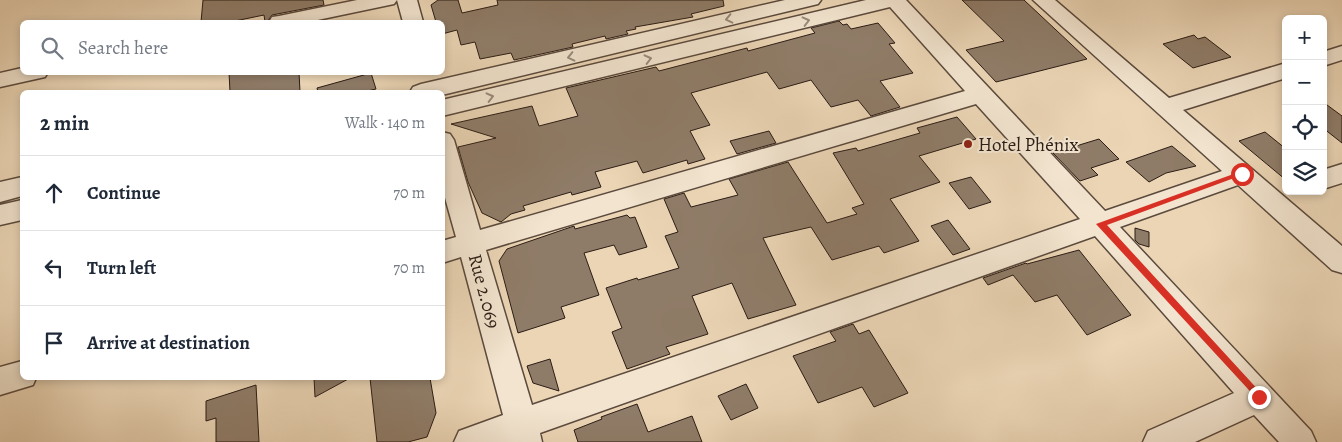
<!DOCTYPE html>
<meta charset="utf-8">
<style>
body{margin:0;font-family:Alegreya,serif;background:#f2f2f3;color:#1f2937}
.controls{position:absolute;right:15px;top:15px;display:grid;overflow:hidden;border-radius:8px;box-shadow:0 2px 8px #0003}
.controls button{width:45px;height:45px;display:grid;place-items:center;padding:0;border:0;border-bottom:1px solid #e0e1e3;background:#fff;color:#1f2937;font:25px sans-serif}
.stop{position:absolute;width:15px;height:15px;margin:-11px;border:4px solid #d93025;border-radius:50%;background:#fff}
.stop.end{background:#d93025;border-color:#fff;box-shadow:0 1px 5px #0008}
.list{margin:0;padding:0;list-style:none}
h2{display:flex;justify-content:space-between;align-items:center;height:65px;margin:0;padding:0 20px;font-size:21px}
h2 small{font-size:16px;font-weight:400;color:#747a83}
.list li{display:grid;grid-template-columns:32px 1fr auto;gap:15px;align-items:center;box-sizing:border-box;height:75px;padding:0 20px;border-top:1px solid #e0e1e3}
.list b{display:block;font-size:19px;white-space:nowrap}
.list em{font-size:16px;font-style:normal;color:#747a83}
.icon{flex:none;width:28px;height:28px;fill:none;stroke:currentColor;stroke-width:2;stroke-linecap:round;stroke-linejoin:round}
.map{position:relative;flex:none;width:1342px;height:442px;overflow:hidden}
.search{position:absolute;background:#fff;box-shadow:0 2px 8px #0003;left:20px;top:20px;width:425px;height:55px;display:flex;align-items:center;gap:12px;box-sizing:border-box;padding:0 18px;border-radius:8px;color:#747a83;font-size:19px}
.panel{position:absolute;background:#fff;box-shadow:0 2px 8px #0003;left:20px;top:90px;width:425px;height:290px;border-radius:8px}
.map>svg:first-child{display:block}
.building{fill:#8f7c68;stroke:#2b1c15}
.lines{fill:none;stroke-linecap:round;stroke-linejoin:round}
.minor-casing{stroke:#5b4a3d;stroke-width:3}
.minor{fill:#f2e4cf;fill-rule:evenodd}
.oneway{stroke:#988a7b}
.route{fill:#d93025}
.poi-dot{fill:#8f2418;stroke:#f2e4cf;stroke-width:2}
.labels{text-anchor:middle;stroke-width:4;stroke-linejoin:round;paint-order:stroke}
.poi-label{font-size:19px;fill:#2b1c15;stroke:#f2e4cf;text-anchor:start}
.street-label{font-size:19px;fill:#2b1c15;stroke:#f2e4cf}
</style>
<div class="map">
<svg width="1342" height="442" viewBox="0 0 1342 442">
<rect width="100%" height="100%" fill="#ebd5b5"/>
<filter id="stains"><feTurbulence type="fractalNoise" baseFrequency=".004" numOctaves="4"/><feColorMatrix values="0 0 0 0 .2 0 0 0 0 .09 0 0 0 0 .02 0 0 0 .5 -.17"/></filter>
<radialGradient id="worn" r=".72"><stop offset=".6" stop-color="#630" stop-opacity="0"/><stop offset="1" stop-color="#630" stop-opacity=".3"/></radialGradient>
<path class="building" d="M203 0H323L324 5 272 15 267 22H265L264 15 230 22H201Z
M438 0H458L462 13 498 5 497 0H723L724 6 691 14 693 17 635 27 636 29 626 31 628 34 606 39 605 36 572 44 573 47 514 60 511 53 480 59 475 42 461 45 457 30 442 34V22H436L431 5Z
M962 0H1024L1087 59 996 82 966 50 1004 41Z
M839 21 843 25 847 24 851 29 878 23 895 43 889 44 913 73 880 81 900 107 871 116 858 100 831 107 811 80 779 89 767 72 691 93 710 125 690 131 705 159 688 164 687 160 643 173 637 161 595 172 601 187 572 195 571 192 523 206 525 210 511 214 501 222 482 213 468 182 458 147 496 138 451 124 532 106 539 126 578 116 566 88 656 67 659 71 747 48 748 51 815 33 811 28Z
M1194 35 1198 39 1205 37 1231 57 1193 68 1163 44Z
M229 72H299L300 92H230Z
M371 73 376 89 363 92H318L317 88Z
M1323 102 1342 116V143L1323 128Z
M957 117 976 139 919 156 940 182 890 199 919 241 884 253 879 246 832 260 811 227 763 238 796 305 748 319 732 283 692 296 708 334 666 347 670 354 627 369 612 332 622 328 606 288 637 278 638 280 679 268 665 236 678 232 664 199 684 193 691 207 738 195 729 179 788 162 827 223 857 214 852 208 864 204 833 153 856 148 858 151 920 133 917 128Z
M769 131 776 143 737 154 730 141Z
M1265 132 1286 149V180L1239 141Z
M1099 139 1119 159 1091 168 1098 175 1080 181 1053 153Z
M1172 146 1196 166 1166 173 1149 182 1126 162Z
M971 177 991 202 969 209 949 183Z
M627 215 630 218 635 217 647 247 619 255 614 245 584 253 599 295 561 307 565 318 518 333 499 261 507 249 574 226 575 229Z
M948 220 970 249 953 255 931 226Z
M1135 228 1149 232V247L1139 244 1135 240Z
M1079 250 1131 315 1087 335 1057 295 1035 302 1013 275 988 285 983 278 1026 263 1027 264Z
M853 324 859 334 869 330 908 393 874 407 862 387 818 403 793 356 836 341 830 332Z
M550 359 559 391 533 383 527 366Z
M314 378H350L315 397Z
M370 378H430L436 413 427 437 408 442H377Z
M746 384 758 408 731 420 718 396Z
M256 385 259 442H216V418L206 421V401Z
M637 404 648 432 692 416 702 442H578L574 430 602 419 601 417Z"/>
<g class="lines">
<defs>
<path id="minor" d="M357 0H417L423 22H403L397 0 394 4 308 22H269L272 17 279 16Z
M785 0H821L818 4 442 95V92H410L413 87 421 84Z
M866 0H906L1105 211 1222 171 1033 0H1055L1169 98 1286 63V78L1183 110 1342 246V273L1332 270 1238 185 1120 227 1311 431 1316 442H1279L1254 415 1195 442H1143L1148 431 1234 393 1095 236 540 433 542 442H454L459 431 503 415 461 257 442 263V241L456 237 442 187V132L450 134 454 140 480 230 965 91 890 7 442 116V100ZM976 104 1080 219 532 405 486 250Z
M1342 46V60L1323 66V52Z
M22 68V72H48L45 77 0 87V73Z
M1342 164V183L1323 189V170Z
M22 177V196L0 202V182Z
M22 200V220L0 225V205Z
M22 361V378H36L33 385 0 395V367Z"/>
</defs>
<use href="#minor" class="minor-casing"/>
<use href="#minor" class="minor"/>
</g>
<defs><path id="oneway-chevron" d="M-2-3.5L2.5 0L-2 3.5" fill="none" stroke-width="1.6" stroke-linecap="round" stroke-linejoin="round" transform="scale(1.25)"/></defs>
<g class="oneway">
<use href="#oneway-chevron" transform="translate(729 19) rotate(167)"/>
<use href="#oneway-chevron" transform="translate(806 21) rotate(-14)"/>
<use href="#oneway-chevron" transform="translate(571 57) rotate(167)"/>
<use href="#oneway-chevron" transform="translate(648 59) rotate(-14)"/>
<use href="#oneway-chevron" transform="translate(490 97) rotate(-14)"/>
</g>
<path class="route" d="M1239 172 1245 174 1107 225 1262 394V400L1259 401 1096 224Z"/>
<circle class="poi-dot" cx="968" cy="144" r="5"/>
<g class="labels">
<g class="poi-label">
<text x="978" y="151">Hotel Phénix</text>
</g>
<g class="street-label">
<text transform="translate(485 291) rotate(75)" y="7">Rue 2.069</text>
</g>
</g>
<rect width="100%" height="100%" filter="url(#stains)"/>
<rect width="100%" height="100%" fill="url(#worn)"/>
</svg>
<div class="controls">
<button>+</button>
<button>−</button>
<button><svg class="icon" aria-label="locate" viewBox="0 0 24 24"><circle cx="12" cy="12" r="6"/><path d="M12 2v4M12 18v4M2 12h4M18 12h4"/></svg></button>
<button><svg class="icon" aria-label="layers" viewBox="0 0 24 24"><path d="M12 4l9 5-9 5-9-5zM3 14l9 5 9-5"/></svg></button>
</div>
<div class="stop" style="left:1242px;top:174px"></div>
<div class="stop end" style="left:1259px;top:397px"></div>
<div class="search"><svg class="icon" aria-label="search" viewBox="0 0 24 24"><circle cx="10" cy="10" r="6"/><path d="M15 15l6 6"/></svg>Search here</div>
<section class="panel">
<h2>2 min<small>Walk · 140 m</small></h2>
<ul class="list">
<li><svg class="icon" aria-label="ahead" viewBox="0 0 24 24"><path d="M12 20V5M6 11l6-6 6 6"/></svg><div><b>Continue</b></div><em>70 m</em></li>
<li><svg class="icon" aria-label="left" viewBox="0 0 24 24"><path d="M17 20v-9H6M10 6l-5 5 5 5"/></svg><div><b>Turn left</b></div><em>70 m</em></li>
<li><svg class="icon" aria-label="arrive" viewBox="0 0 24 24"><path d="M6 21V4h12l-3 4 3 4H6"/></svg><div><b>Arrive at destination</b></div></li>
</ul>
</section>
</div>
